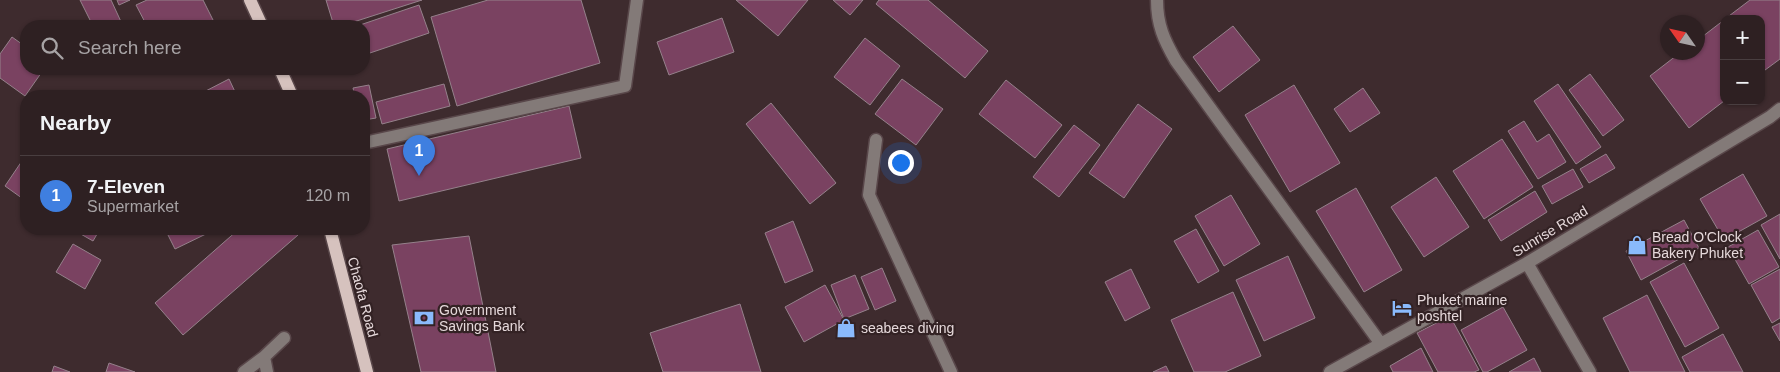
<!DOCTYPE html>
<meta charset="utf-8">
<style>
body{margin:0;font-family:Arial,sans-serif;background:#36282a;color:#f1f3f6}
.controls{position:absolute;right:15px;top:15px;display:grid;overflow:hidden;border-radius:10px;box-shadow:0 1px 4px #0004}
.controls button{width:45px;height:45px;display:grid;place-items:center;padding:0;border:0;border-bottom:1px solid #493e40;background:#2e2022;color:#f1f3f6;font:25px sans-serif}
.compass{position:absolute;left:1660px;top:15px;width:45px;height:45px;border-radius:50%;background:#2e2022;box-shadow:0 1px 4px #0004;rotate:304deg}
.you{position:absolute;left:900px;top:162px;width:18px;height:18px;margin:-12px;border:4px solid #fff;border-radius:50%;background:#1a73e8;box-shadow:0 0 0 8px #1a73e833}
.badge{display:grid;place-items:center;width:32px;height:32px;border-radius:50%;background:#8abafc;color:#fff;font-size:16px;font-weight:700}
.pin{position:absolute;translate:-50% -41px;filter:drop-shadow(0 1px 2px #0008)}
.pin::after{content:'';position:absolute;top:26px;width:18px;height:15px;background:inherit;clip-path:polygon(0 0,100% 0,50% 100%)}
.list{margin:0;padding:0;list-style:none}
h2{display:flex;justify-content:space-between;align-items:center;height:65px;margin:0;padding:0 20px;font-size:21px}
h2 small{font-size:16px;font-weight:400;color:#a7a3a5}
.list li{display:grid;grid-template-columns:32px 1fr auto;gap:15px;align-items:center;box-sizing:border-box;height:80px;padding:0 20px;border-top:1px solid #493e40}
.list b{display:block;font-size:19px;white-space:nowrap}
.list p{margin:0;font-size:16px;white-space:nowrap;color:#a7a3a5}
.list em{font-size:16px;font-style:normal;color:#a7a3a5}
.icon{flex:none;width:28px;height:28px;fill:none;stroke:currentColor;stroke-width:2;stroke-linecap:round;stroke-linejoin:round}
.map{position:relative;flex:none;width:1780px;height:372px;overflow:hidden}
.search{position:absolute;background:#2e2022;box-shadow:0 1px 4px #0004;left:20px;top:20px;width:350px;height:55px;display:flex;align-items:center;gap:12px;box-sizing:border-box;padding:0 18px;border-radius:20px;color:#a7a3a5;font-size:19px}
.panel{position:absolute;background:#2e2022;box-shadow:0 1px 4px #0004;left:20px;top:90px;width:350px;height:145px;border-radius:20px}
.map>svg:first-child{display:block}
.building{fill:#7a4261;stroke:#95818b}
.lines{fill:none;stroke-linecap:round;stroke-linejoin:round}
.minor-casing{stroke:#59474a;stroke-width:15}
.major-casing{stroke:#59474a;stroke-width:15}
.minor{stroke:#837a78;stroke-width:12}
.major{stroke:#d6c2be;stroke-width:12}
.labels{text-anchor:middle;stroke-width:4.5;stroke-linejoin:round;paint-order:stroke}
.street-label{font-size:14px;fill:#e6d9db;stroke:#332224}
.poi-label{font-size:14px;fill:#e6d9db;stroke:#332224;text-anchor:start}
</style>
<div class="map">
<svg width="1780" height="372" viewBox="0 0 1780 372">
<rect width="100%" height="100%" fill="#3e2b2e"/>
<path class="building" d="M80 0H111L123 26H93Z
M117 0H130L119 5Z
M147 0H203L216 26H147L136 5Z
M326 0H422L341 26H334Z
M488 0H581L600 63 457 106 431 17Z
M736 0H808L778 36Z
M833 0H863L850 15Z
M879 0H928L988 51 965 78 876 4Z
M1750 0H1780V59L1761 73V19H1725Z
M419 5 429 33 364 55V26H357Z
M722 18 734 52 669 75 657 42Z
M1724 20V101L1689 128 1650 76 1681 52H1698V40Z
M1233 26 1260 60 1219 92 1193 57Z
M12 37 26 47V69H44L25 96 0 78V54Z
M865 38 900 66 870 105 834 77Z
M1590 74 1624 120 1603 136 1569 90Z
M229 79 237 96H196Z
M902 79 943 109 916 145 875 114Z
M1006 80 1062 125 1035 158 979 114Z
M444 84 450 106 382 124 376 102Z
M1558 84 1601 147 1576 164 1534 101Z
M369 85 376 118 364 120V96H355L353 88Z
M1294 85 1340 163 1290 192 1245 115Z
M1363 88 1380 113 1350 132 1334 109Z
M771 103 836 183 810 204 746 124Z
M1138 104 1172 129 1124 198 1089 173Z
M569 106 581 158 399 201 387 149Z
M1524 121 1537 142 1549 134 1566 162 1538 179 1508 131Z
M1074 125 1100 145 1059 197 1033 177Z
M1502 139 1533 187 1484 219 1453 171Z
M1606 154 1615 168 1589 183 1580 169Z
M26 155V201L5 186Z
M1573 169 1583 187 1552 204 1542 186Z
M1743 174 1767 216 1724 240 1700 199Z
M1436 177 1469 227 1424 257 1391 207Z
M1356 188 1402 270 1364 292 1316 211Z
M1535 191 1547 212 1501 241 1488 220Z
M1231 195 1260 244 1224 266 1195 216Z
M1780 214V259L1761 225Z
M1684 220 1699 248 1641 280 1626 251Z
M793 221 813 271 785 283 765 233Z
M72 229H100L93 241Z
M165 229H206L208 233 175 249Z
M239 229H292L298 235 183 335 155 303Z
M1196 229 1219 271 1198 283 1174 241Z
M1758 230 1779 267 1749 284 1728 247Z
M469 236 496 372H421L392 245Z
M73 244 101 260 85 289 56 272Z
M1288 256 1315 318 1264 341 1236 280Z
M1684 263 1719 328 1685 347 1650 282Z
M882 268 896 301 875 310 861 277Z
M1131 269 1150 308 1125 321 1105 282Z
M1780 269V318L1772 323 1751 285Z
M855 275 869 309 844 319 831 285Z
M825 285 844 320 804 342 785 307Z
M1233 292 1261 356 1225 372H1194L1171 320Z
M1647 295 1685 372H1630L1603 318Z
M740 304 761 372H663L650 333Z
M1503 307 1527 350 1487 372H1483L1461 330Z
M1450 316 1479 370 1474 372H1438L1417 333Z
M1780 323V341L1772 327Z
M1723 334 1743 372H1690L1682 357Z
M1421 348 1433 372H1393L1390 366Z
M1534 358 1541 372H1509Z
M109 363 135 372H106Z
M54 366 70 372H52Z
M1166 366 1169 372H1153Z"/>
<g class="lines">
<defs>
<path id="minor" d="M1157 0C1157 25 1164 40 1176 61L1381 344
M876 140 869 195 951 372
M364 143 625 86 637 0
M1527 263 1590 372
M264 357 267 372
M244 372 264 357 284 338
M1330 372 1527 263 1770 117 1780 109"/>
<path id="major" d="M250 0 262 26
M280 69 292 96
M330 229 367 372"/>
</defs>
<use href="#minor" class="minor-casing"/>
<use href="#major" class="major-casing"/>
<use href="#minor" class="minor"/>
<use href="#major" class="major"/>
</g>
<defs>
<symbol id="shop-bare" viewBox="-9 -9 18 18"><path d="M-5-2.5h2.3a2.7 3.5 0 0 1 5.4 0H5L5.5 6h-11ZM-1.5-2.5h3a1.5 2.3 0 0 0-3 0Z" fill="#8abafc" stroke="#332224" stroke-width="2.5" paint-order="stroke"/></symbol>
<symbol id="hotel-bare" viewBox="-9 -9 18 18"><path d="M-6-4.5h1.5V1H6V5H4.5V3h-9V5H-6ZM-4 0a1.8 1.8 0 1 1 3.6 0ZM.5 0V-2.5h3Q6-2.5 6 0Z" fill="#8abafc" stroke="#332224" stroke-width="2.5" paint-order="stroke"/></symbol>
<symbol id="bank-bare" viewBox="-9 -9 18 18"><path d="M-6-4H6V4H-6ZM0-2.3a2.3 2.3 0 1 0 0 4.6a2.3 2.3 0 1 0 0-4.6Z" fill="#8abafc" stroke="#332224" stroke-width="2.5" paint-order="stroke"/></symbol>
</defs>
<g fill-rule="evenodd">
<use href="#shop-bare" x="1623" y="231" width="28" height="28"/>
<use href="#hotel-bare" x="1388" y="294" width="28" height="28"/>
<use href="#bank-bare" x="410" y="304" width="28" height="28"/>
<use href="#shop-bare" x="832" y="314" width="28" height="28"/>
</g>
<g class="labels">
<g class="street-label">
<text transform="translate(1550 231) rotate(-31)" y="5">Sunrise Road</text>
<text transform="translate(363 297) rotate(75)" y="5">Chaofa Road</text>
</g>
<g class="poi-label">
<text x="1652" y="242">Bread O'Clock<tspan x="1652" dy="16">Bakery Phuket</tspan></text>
<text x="1417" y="305">Phuket marine<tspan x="1417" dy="16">poshtel</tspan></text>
<text x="439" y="315">Government<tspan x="439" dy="16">Savings Bank</tspan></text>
<text x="861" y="333">seabees diving</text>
</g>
</g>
</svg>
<div class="controls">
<button>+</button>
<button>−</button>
</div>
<svg class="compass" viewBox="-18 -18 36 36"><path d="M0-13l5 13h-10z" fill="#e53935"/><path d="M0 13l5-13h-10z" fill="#a7a3a5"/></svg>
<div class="you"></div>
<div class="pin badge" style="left:419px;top:176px;background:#3f7fe0">1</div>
<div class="search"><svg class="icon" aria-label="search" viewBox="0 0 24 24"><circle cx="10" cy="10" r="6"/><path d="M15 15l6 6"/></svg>Search here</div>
<section class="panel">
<h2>Nearby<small></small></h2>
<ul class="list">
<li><span class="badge" style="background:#3f7fe0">1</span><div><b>7-Eleven</b><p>Supermarket</p></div><em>120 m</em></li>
</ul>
</section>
</div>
